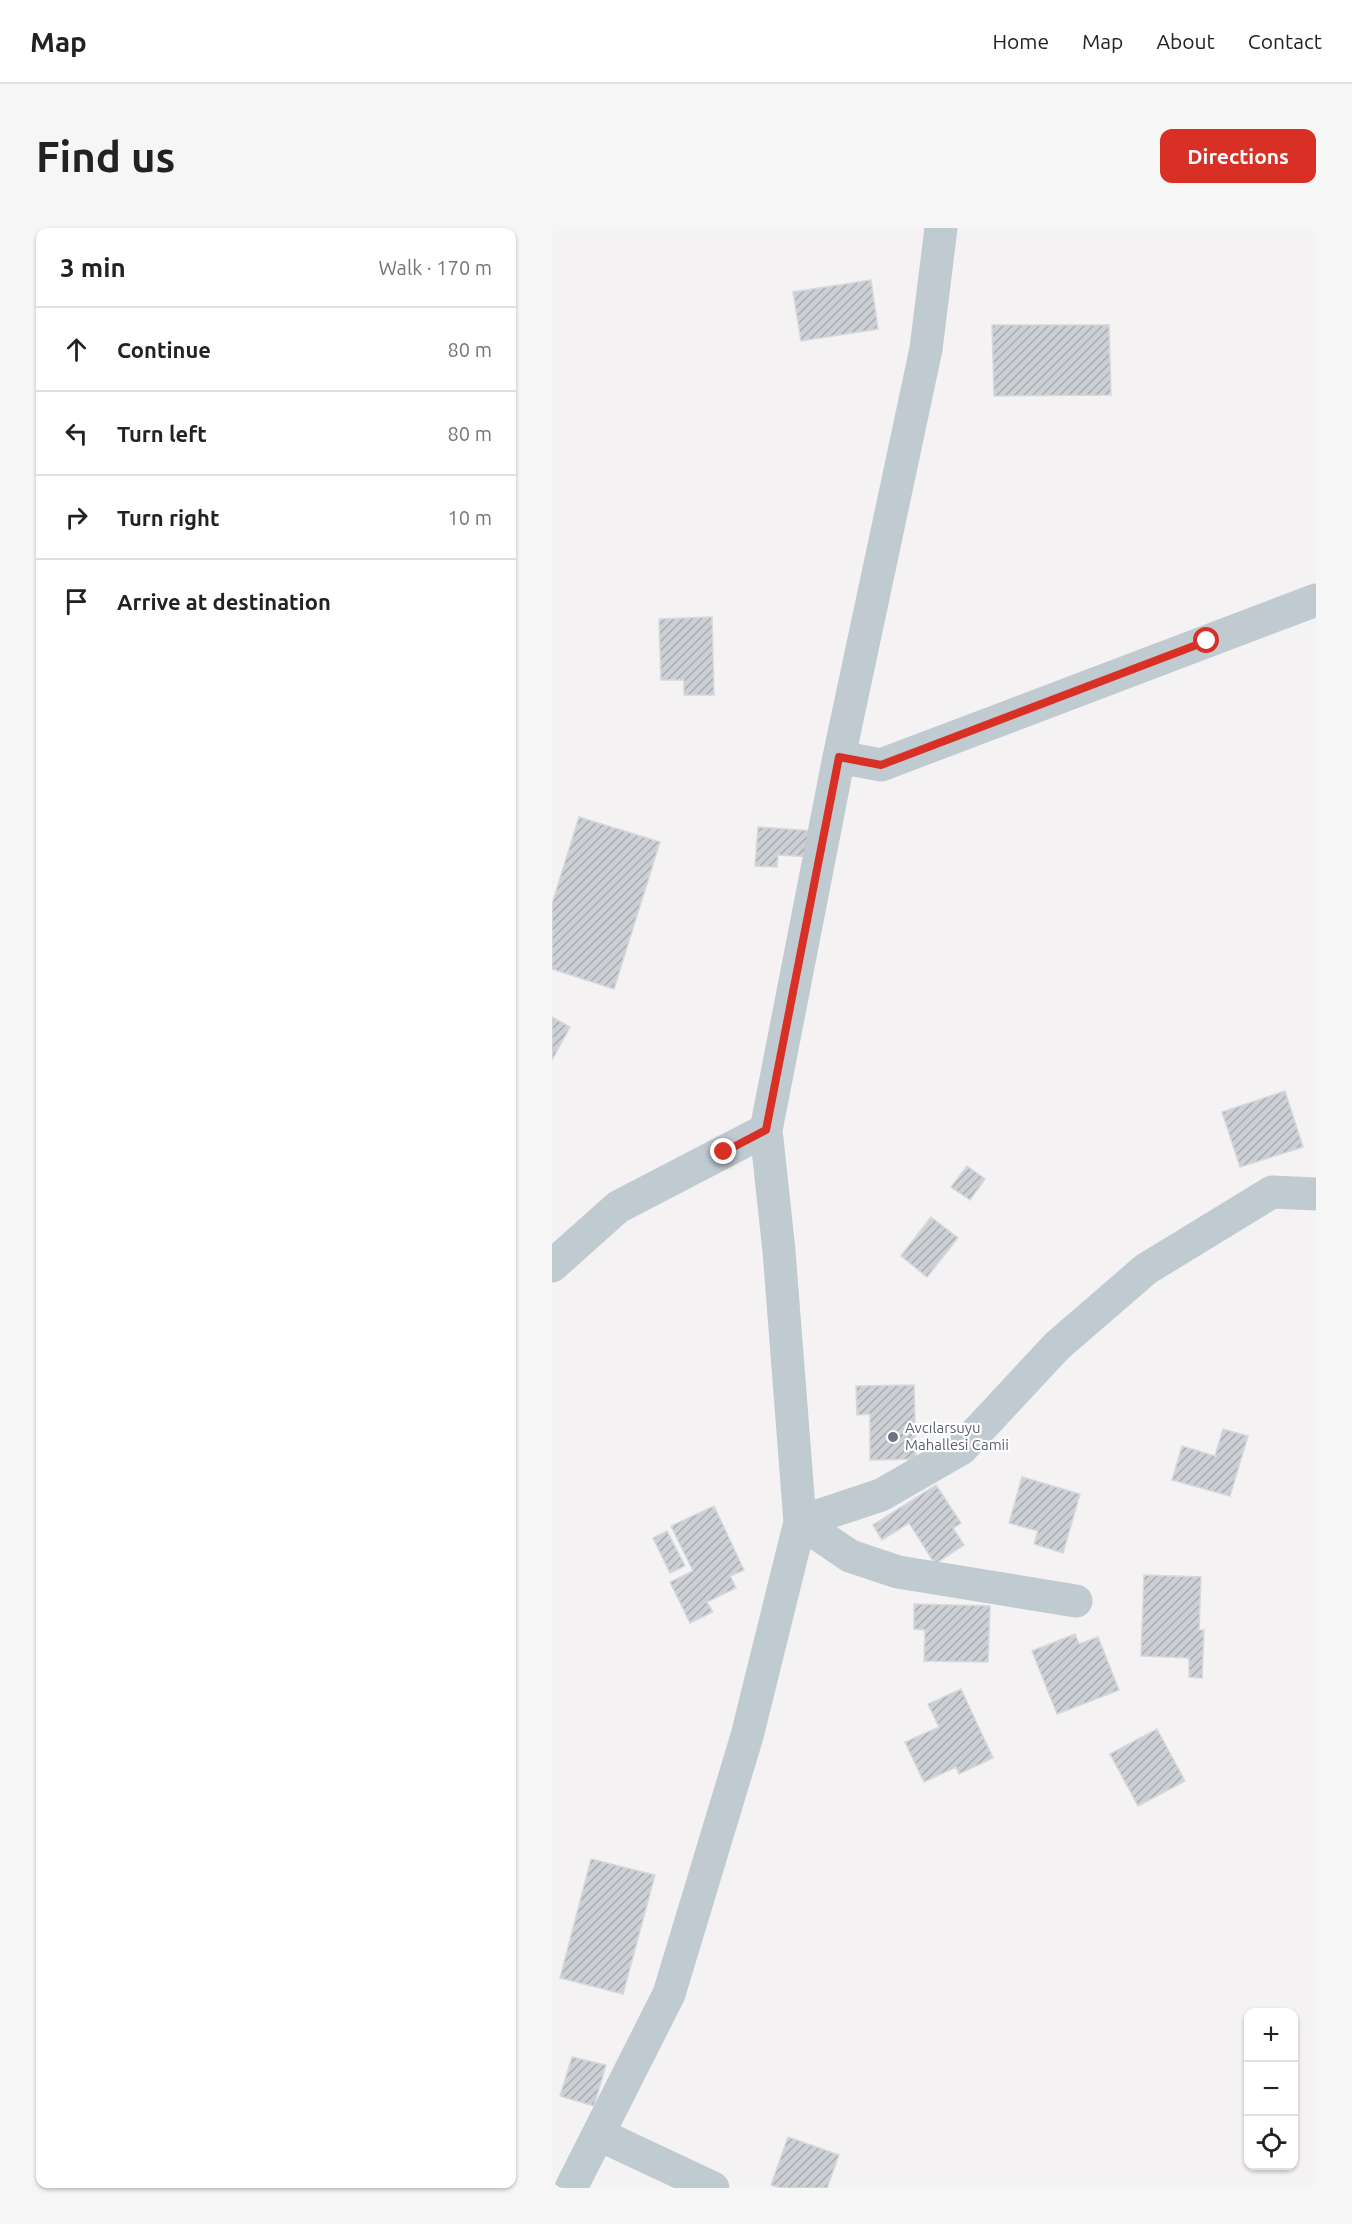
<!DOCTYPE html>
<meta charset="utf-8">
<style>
body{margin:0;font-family:Ubuntu,sans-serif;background:#f6f6f6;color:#222}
.controls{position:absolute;right:18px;bottom:18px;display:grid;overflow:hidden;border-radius:12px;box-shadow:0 2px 4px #0004}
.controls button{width:54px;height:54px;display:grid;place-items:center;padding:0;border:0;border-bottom:2px solid #e0e0e0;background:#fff;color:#222;font:30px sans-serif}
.stop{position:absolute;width:18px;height:18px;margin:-14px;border:4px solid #d93025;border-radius:50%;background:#fff}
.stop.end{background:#d93025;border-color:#fff;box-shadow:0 2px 6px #0008}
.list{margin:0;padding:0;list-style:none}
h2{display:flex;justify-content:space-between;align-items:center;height:78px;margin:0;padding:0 24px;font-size:26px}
h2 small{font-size:20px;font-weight:400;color:#767676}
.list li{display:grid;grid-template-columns:39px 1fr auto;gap:18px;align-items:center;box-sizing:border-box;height:84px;padding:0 24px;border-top:2px solid #e0e0e0}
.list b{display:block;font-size:22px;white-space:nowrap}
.list em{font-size:20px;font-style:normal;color:#767676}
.icon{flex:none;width:33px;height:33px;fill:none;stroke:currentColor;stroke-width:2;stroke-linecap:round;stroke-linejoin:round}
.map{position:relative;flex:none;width:764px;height:1960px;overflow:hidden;border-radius:12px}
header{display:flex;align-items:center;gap:36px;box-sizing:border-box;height:84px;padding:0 30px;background:#fff;border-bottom:2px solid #e0e0e0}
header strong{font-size:28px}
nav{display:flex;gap:33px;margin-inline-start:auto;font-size:21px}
.intro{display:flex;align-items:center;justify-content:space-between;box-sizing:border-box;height:144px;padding:0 36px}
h1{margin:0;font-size:42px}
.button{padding:15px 27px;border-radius:12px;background:#d93025;color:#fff;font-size:21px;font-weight:700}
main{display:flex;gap:36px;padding:0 36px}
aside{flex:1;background:#fff;border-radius:12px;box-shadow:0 2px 4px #0004}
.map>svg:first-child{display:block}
.building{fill:url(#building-hatch);stroke:#d6d8dd;stroke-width:1.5}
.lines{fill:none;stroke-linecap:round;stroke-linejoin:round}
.minor{stroke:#bfcad1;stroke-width:33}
.route{stroke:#d93025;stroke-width:8}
.worship-dot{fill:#6b7280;stroke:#fff;stroke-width:2}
.labels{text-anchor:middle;stroke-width:4.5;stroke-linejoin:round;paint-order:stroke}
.worship-label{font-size:15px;fill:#5b616d;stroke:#fff;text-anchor:start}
</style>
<header>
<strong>Map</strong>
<nav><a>Home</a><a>Map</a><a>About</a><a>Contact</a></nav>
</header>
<div class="intro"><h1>Find us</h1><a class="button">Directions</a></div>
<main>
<aside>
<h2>3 min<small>Walk · 170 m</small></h2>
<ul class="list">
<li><svg class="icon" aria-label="ahead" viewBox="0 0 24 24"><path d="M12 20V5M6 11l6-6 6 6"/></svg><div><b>Continue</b></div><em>80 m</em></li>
<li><svg class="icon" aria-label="left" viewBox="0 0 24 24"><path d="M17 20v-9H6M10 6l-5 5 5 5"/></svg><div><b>Turn left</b></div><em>80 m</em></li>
<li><svg class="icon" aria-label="right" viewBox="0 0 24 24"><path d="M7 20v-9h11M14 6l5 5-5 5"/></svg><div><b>Turn right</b></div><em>10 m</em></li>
<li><svg class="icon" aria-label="arrive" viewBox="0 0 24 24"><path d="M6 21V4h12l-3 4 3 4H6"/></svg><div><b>Arrive at destination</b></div></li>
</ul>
</aside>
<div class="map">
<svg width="764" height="1960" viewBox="0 0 764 1960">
<defs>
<pattern id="building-hatch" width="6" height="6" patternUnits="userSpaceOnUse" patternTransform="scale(1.5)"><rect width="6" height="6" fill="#cccfd4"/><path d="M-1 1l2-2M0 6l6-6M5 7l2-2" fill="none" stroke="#a8abaf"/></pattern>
</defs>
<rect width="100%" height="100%" fill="#f4f2f2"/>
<path class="building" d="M319 52 326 101 249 113 241 64Z
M440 97H557L559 167 442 168Z
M160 389 162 467H132V452H109L107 391Z
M27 589 108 614 62 761 0 741V676Z
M206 599 262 603 261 629 226 627 225 639 203 638Z
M0 789 18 799 0 832Z
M733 863 751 919 688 939 670 884Z
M415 938 433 951 418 972 399 959Z
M379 989 406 1010 375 1049 349 1028Z
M362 1157 364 1231 318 1232V1186L305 1187 304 1158Z
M671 1201 696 1208 678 1268 620 1252 630 1218 663 1228Z
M470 1249 528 1266 511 1325 482 1316 486 1303 457 1295Z
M384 1257 409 1295 401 1300 412 1317 383 1336 357 1295 330 1312 321 1297Z
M162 1278 192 1342 178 1348 184 1360 155 1374 161 1384 138 1395 118 1354 141 1343 119 1298Z
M115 1303 133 1338 118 1345 101 1310Z
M592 1347 649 1349 647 1402H652L650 1450 637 1449V1430L589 1428Z
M362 1376 438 1378 436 1434 372 1433 373 1402 362 1401Z
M523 1406 527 1416 546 1409 567 1462 505 1486 480 1423Z
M409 1461 441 1530 407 1546 404 1539 372 1554 353 1514 387 1499 376 1476Z
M605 1501 633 1553 586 1578 558 1526Z
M39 1631 103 1647 71 1766 8 1750Z
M20 1829 54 1837 42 1878 8 1868Z
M236 1909 287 1927 275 1960H229L219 1957Z"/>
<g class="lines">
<path class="minor" d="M287 529 329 537 764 372
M0 1038 66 979 214 902
M248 1294 329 1267 409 1221 505 1118 594 1041 720 964 764 966
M248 1294 298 1328 346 1344 524 1373
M48 1907 161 1960
M19 1960 117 1766 195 1508 248 1294 227 1023 214 902 287 529 374 121 389 0"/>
</g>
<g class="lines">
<path class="route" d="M172 924 214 902 287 529 329 537 655 413"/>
</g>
<circle class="worship-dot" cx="341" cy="1209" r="6"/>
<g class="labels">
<g class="worship-label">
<text x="353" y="1205">Avcılarsuyu<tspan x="353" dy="17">Mahallesi Camii</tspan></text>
</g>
</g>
</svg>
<div class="controls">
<button>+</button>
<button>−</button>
<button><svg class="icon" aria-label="locate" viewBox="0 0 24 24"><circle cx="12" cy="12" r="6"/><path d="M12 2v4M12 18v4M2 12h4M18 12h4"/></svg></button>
</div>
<div class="stop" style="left:655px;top:413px"></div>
<div class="stop end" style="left:172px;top:924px"></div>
</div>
</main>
